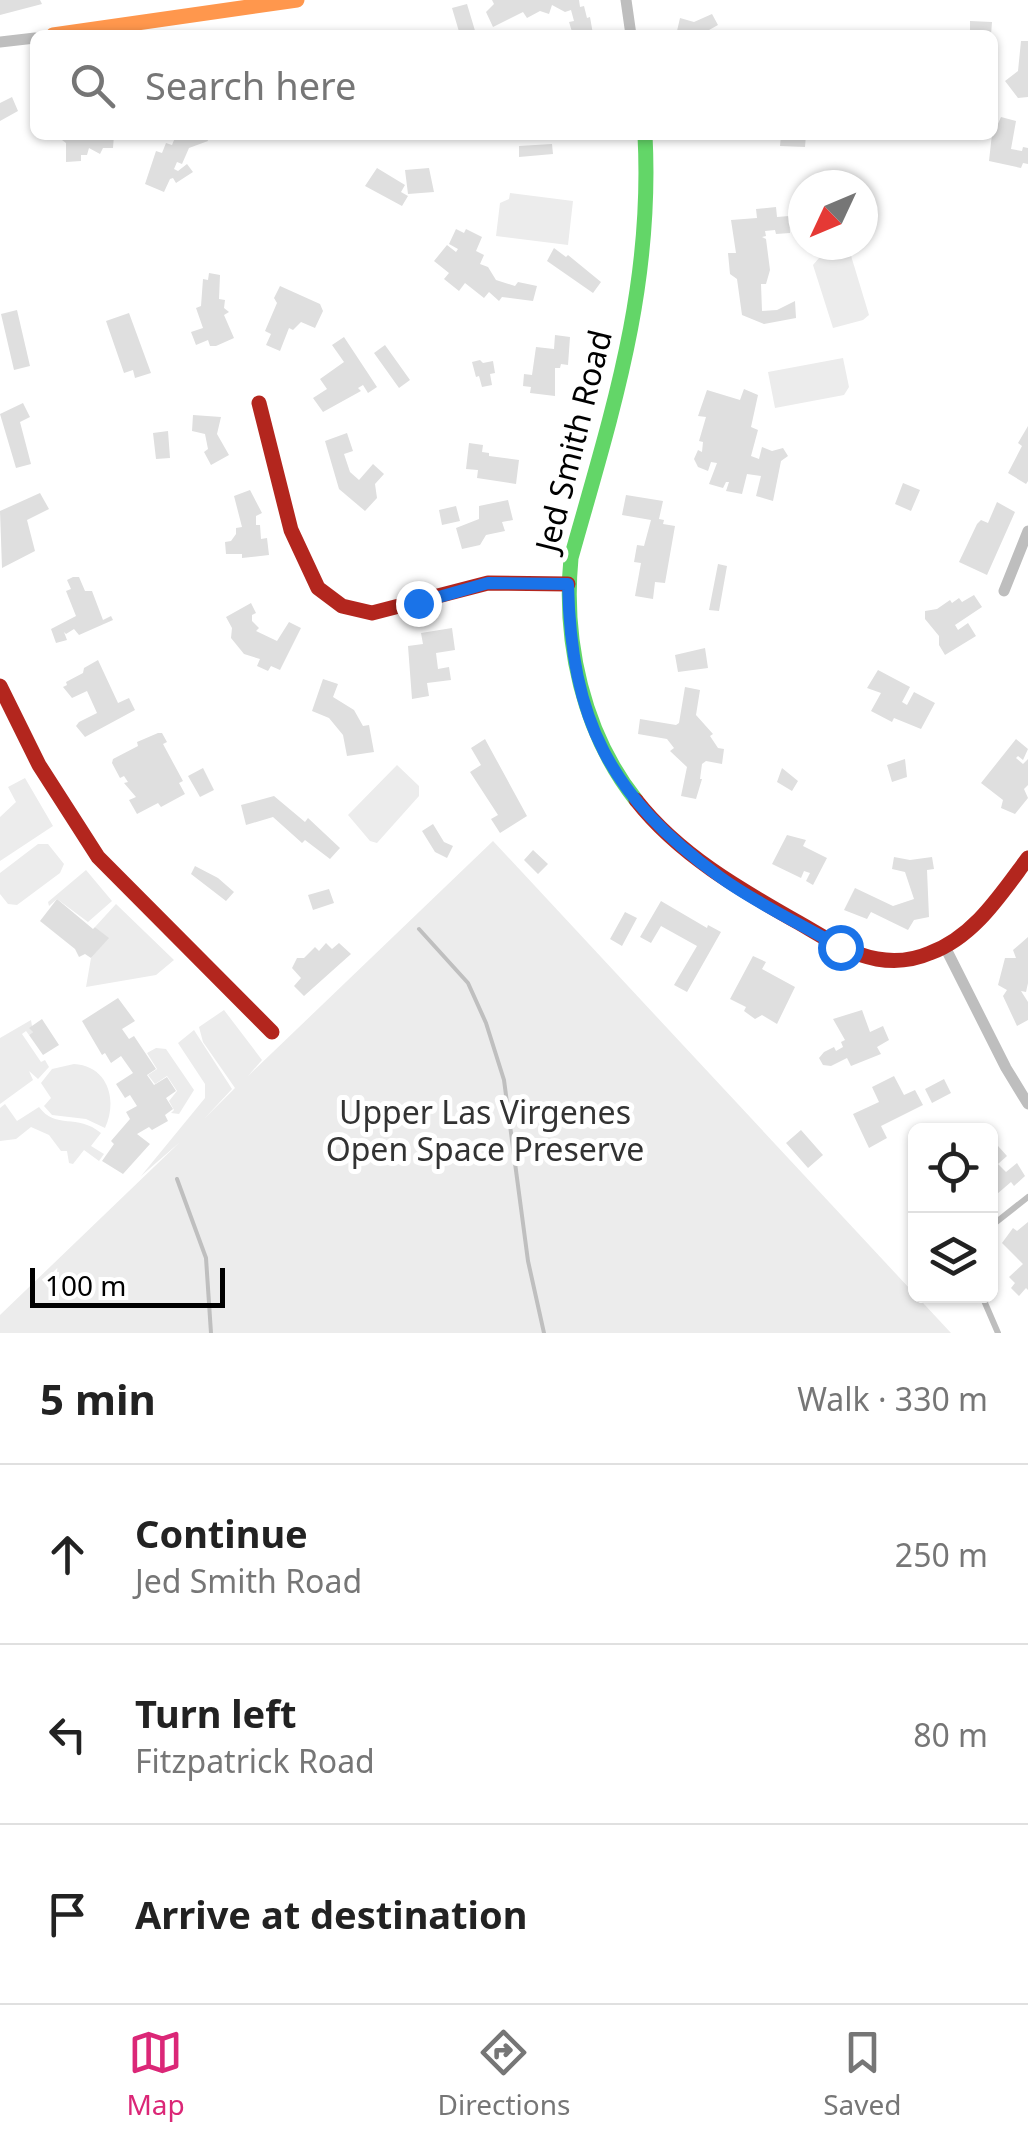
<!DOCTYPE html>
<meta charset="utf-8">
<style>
body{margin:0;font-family:"Noto Sans",sans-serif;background:#f6f6f6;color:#222}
.controls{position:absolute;right:30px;bottom:30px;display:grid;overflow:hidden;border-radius:15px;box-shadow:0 2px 8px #0004}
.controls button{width:90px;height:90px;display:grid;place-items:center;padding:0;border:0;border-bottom:2px solid #e0e0e0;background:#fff;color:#222;font:50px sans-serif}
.compass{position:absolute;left:788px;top:170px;width:90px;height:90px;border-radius:50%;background:#fff;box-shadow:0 2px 8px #0004;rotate:226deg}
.scale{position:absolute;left:30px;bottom:25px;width:195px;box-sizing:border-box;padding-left:10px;border:5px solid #000;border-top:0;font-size:28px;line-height:35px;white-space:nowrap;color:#000;-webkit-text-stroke:8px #fff;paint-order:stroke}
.stop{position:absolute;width:30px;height:30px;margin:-22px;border:8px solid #1a73e8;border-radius:50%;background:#fff}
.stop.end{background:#1a73e8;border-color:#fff;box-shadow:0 2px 10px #0008}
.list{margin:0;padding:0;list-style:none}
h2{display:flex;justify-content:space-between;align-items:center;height:130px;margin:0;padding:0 40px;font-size:42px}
h2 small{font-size:32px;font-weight:400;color:#767676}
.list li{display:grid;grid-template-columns:65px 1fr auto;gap:30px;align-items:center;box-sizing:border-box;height:180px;padding:0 40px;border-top:2px solid #e0e0e0}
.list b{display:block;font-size:38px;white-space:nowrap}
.list p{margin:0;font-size:32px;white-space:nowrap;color:#767676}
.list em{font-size:32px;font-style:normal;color:#767676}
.icon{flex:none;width:55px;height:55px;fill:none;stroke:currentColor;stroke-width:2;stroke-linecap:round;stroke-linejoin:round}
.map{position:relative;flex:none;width:1028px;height:1333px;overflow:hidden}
.search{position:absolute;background:#fff;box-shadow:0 2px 8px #0004;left:30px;right:30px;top:30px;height:110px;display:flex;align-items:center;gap:25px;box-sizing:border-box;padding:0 35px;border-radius:15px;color:#767676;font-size:38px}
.sheet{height:670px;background:#fff}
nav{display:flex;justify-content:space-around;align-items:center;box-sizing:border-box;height:140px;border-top:2px solid #e0e0e0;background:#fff;font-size:28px;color:#767676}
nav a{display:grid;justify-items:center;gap:5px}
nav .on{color:#db2777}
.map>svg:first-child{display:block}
.green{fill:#ececec}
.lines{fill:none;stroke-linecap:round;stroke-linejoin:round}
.stream{stroke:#bfbfbf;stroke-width:4}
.building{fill:#dfdfdf}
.lane{stroke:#bebebe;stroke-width:6}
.street{stroke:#bebebe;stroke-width:11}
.fast{stroke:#63d668;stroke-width:15}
.slow{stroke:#ff974d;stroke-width:15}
.jam{stroke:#b3261e;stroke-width:15}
.route{stroke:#1a73e8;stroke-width:12}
.labels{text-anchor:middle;stroke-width:10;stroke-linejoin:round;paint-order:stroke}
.street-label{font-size:32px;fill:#000;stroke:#fff}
.park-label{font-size:32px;fill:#333;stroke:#fff}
</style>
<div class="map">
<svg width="1028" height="1333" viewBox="0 0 1028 1333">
<rect width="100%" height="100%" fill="#fff"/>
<path class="green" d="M510 193 573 201 568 245 496 236 500 203 509 199Z
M844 247 849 249 869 315 863 320 833 328 813 265 819 258Z
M843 358 849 387 844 395 775 408 768 372Z
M397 765 419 786V796L377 843 370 841 348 815Z
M25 778 53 826 0 861V817L16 802 8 787Z
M493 841 951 1333H0V1315L180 1142 141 1176 205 1098V1084L178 1043 194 1030 232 1089 204 1119 235 1088 203 1042 199 1027 224 1010 262 1060 248 1076Z
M38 844H48L64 864 60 873 17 905 8 904 0 894V873Z
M86 870 112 901 88 922 57 899 49 906 48 902Z
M116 904 174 960 156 975 86 987 91 958 108 938 95 927Z
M31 1020 33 1032 29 1035 26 1031 22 1034 41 1062 45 1060 49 1067 38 1079 29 1071 33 1080 0 1104V1038Z
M156 1048 166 1049 194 1090 179 1114 171 1113 174 1110 169 1101 177 1091 167 1076 155 1084 148 1075 157 1069 147 1053Z
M74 1064C108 1066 118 1100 105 1128L86 1119 52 1115 44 1106 51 1098 41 1083 52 1069Z
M5 1104 17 1121 39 1107C56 1130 77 1113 101 1133L91 1146 104 1154 99 1161 84 1150 73 1164 69 1163 67 1151H61L49 1135 31 1127 16 1139 0 1141V1108Z"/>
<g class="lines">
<path class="stream" d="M419 929 468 983 486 1023 504 1080 528 1261 544 1333
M177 1179 206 1258 211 1333"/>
</g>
<path class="building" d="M0 0H40L42 4 0 15Z
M492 0H579L580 7 584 6 587 18 590 17 593 34 573 35 569 22 574 21 571 10 565 12 552 5 549 14 540 11 527 18 523 12 493 27 486 12 494 4Z
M467 4 476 34 460 35 452 8Z
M712 14 718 25 700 35 677 31 680 18 694 22Z
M970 21 992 22 991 35H970Z
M1021 41H1028V97L1018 98 1005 81 1018 71Z
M12 97 18 111 0 121V103Z
M1001 117 1016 121 1011 149 1022 151 1023 147 1028 148V164L1023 163 1021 168 989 161 993 125 997 126Z
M64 135H114L113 148H103L100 154 89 148 87 155H81V161L66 162V143L62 140Z
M176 135H206L208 141 189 148 182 164 177 162 174 169 178 171 187 164 193 172 176 183 173 178 170 179 164 192 145 184 156 151 162 153 166 143 172 145Z
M781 135H806L805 147 780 146Z
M552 144 553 154 519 157V146Z
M377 168 405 185 401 192 408 196 402 206 365 186Z
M429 168 434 192 408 194 405 170Z
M776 207 777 217 789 216 790 233 776 234 775 230 765 231 766 236 762 237 766 239 770 270 766 284H761L762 311 777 310 795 301 796 318 764 324 742 315 737 279 730 274 728 253H736L731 220 757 218 756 209Z
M456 229 464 233 466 229 482 237 476 251 484 255 480 264 488 267 496 280 515 286 518 282 537 286 533 301 502 297 499 301 489 292 484 298 465 283 459 291 444 279 449 273 434 261 447 245 456 252 458 249 449 244Z
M554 248 566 257 568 255 601 282 593 293 547 261Z
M209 273 220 275 219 299 225 300 224 308 229 312 224 315 234 338 216 346H210L208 340 196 345 191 332 203 328 196 308 201 306 203 279 208 280Z
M280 286 320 304 323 311 315 328 301 322 293 330 289 328 280 351 266 345 271 334 265 331 277 303 274 298Z
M17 310 30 366 14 370 1 314Z
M129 313 151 373 135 378 133 370 124 373 106 321Z
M555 335 570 337 568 365 561 364 560 368H555V396L530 393 531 387 523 386 524 374 532 375 536 347 554 349Z
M344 337 377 387 368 393 363 385 358 388 361 391 323 412 313 398 327 389 320 379 344 362 332 345Z
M385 345 410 380 399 388 374 353Z
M480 360 483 363 493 361 495 373 490 374 492 385 482 387 479 376 476 377 472 362Z
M744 389 758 395 751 427 758 430 751 456 759 459 762 447 772 451 783 448 788 456 781 461 773 501 756 496 761 476 747 474 742 494 726 491 729 482H726L723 488 709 484 717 463 711 462 708 471 698 467 694 459 698 450 702 452 703 442 699 441 706 417 698 416 707 390 740 400Z
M23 403 30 417 20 422 31 464 16 468 0 414Z
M193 415 221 417 217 434 229 455 211 465 204 452 208 449 205 434 192 431Z
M1028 426V481L1026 484 1008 473 1022 446 1018 443Z
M168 431 170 458 156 459 153 433Z
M347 433 353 451 344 454 350 472 359 480 373 464 384 474 375 484 377 498 365 511 339 489 325 441Z
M469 443 483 445 482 452 489 453V456L519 460 516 484 477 478 478 470 466 469Z
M903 483 920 490 911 511 895 504Z
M250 490 262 513 256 516V525H260L261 539 267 538 269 555 242 558V554H226L225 542 231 541 236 534V528L242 527 234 496Z
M40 493 49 509 27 520 35 551 2 568 0 511Z
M626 495 663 501 659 519 664 520 663 524 675 526 665 583 655 582 653 599 635 596 641 563 634 562 637 545 644 546 651 520 622 515Z
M508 500 513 520 502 522 505 531 486 535 480 545 462 549 456 528 479 519V506Z
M997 502 1015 512 987 575 959 562 977 524 981 520 988 523Z
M456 506 460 521 442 525 439 510Z
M718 564 727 566 719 611 709 610Z
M73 577H79L85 591H92L103 620 111 616 113 620 79 635 74 629 66 634 64 632 67 640 56 643 51 629 76 616 66 591 71 589 67 580Z
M974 595 982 607 955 625 958 630 968 623 976 636 945 655 939 645V636L925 619V611L937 609 950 600 952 603 959 598 962 602Z
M251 603 256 613 252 615V621L259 628 256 631 277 641 289 622 301 628 280 670 271 666 268 671 257 666 260 659 244 654 231 638 232 628 226 617Z
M452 628 455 650 436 653 438 669 449 667 451 680 427 683 429 696 412 699 408 646 423 644 421 633Z
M705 648 708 668 678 672 675 655Z
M98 660 118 703 129 698 135 710 85 737 76 726 79 722 97 713 87 691 72 698 63 687 67 685 66 682 83 673 84 668Z
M878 670 910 687 902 702 907 705 914 692 935 703 921 729 894 718 892 722 871 711 881 693 867 688Z
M323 679 338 684 333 697 354 710 363 726 369 725 374 752 347 756 343 735 329 718 312 711Z
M685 687 700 690 696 715 713 734 710 736 718 748 724 749 722 764 706 761 702 764 700 779H702L696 799 681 796 687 767 670 751 674 748 667 739 638 734 640 719 676 725 679 723Z
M158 733H162L167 742 163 744 183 781 179 783 185 794 161 807 158 803 137 814 129 800 136 797 124 783 128 782 124 776 120 778 112 763 113 759 138 746 137 742Z
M485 739 527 816 500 833 491 819 498 815 470 772 481 765 471 748Z
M1016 739 1028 749 1023 760 1018 756 1016 758 1023 764 1028 759V785L1024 789 1028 798 1015 814 1001 808 1003 800 981 783Z
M905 759 907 777 892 782 887 765Z
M203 768 214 790 200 797 188 776Z
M782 768 798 781 792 791 777 782Z
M274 796 305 822 308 818 340 848 330 859 305 840 302 843 273 817 246 825 241 805Z
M433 824 444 842 453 846 447 858 435 852 422 831Z
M787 835 806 840 803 846 827 858 813 885 806 881 810 873 804 871 801 878 772 864Z
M533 850 548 864 538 874 524 860Z
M894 857 910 860 932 857 934 869 927 870 929 917 914 920 908 930 871 912 867 919 844 910 855 888 893 906 914 899 905 872 892 869Z
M195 866 218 878 234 892 226 901 191 874Z
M329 889 334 903 313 910 308 895Z
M57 899 93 929 95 927 109 938 91 958 85 954 79 957 75 949 40 921Z
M661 901 707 928 708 925 721 932 687 992 674 985 697 946 661 926 651 943 640 937Z
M625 912 637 918 622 946 610 939Z
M1028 937V983L1026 992 1021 991 1028 1002V1020L1017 1026 1003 996 1007 990 998 985 1005 958H1016L1013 950Z
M326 943 332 949 339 943 351 954 304 996 294 986 301 978 292 968 297 958H304L315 947 319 951Z
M753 956 766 962 762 969 795 987 777 1024 762 1015 755 1019 744 1011 746 1007 730 999Z
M118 998 135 1021 122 1029 129 1039 134 1036 156 1069 147 1075 154 1085 167 1077 176 1091 166 1098 173 1109 165 1115 168 1121 152 1130 149 1127 137 1134 150 1144 123 1174 102 1161 114 1144 111 1141 130 1119 126 1112 137 1106 130 1095 125 1098 116 1084 133 1073 121 1056 111 1063 105 1053 102 1055 82 1021Z
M862 1010 870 1032 883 1026 889 1040 877 1047 881 1054 851 1066 847 1058 831 1066 823 1065 819 1058 824 1052 834 1047 836 1051 843 1047 841 1042 845 1040 833 1019Z
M42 1019 59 1045 43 1055 29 1035 33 1032 29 1028Z
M894 1076 904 1095 915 1090 923 1105 881 1126 887 1138 869 1148 853 1114 879 1102 872 1087Z
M944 1079 951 1093 932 1103 925 1089Z
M801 1130 823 1155 808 1168 786 1143Z
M990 1137 1007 1156 998 1164 1006 1172 1017 1163 1025 1176 1014 1186 1011 1182 990 1200Z
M1028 1222V1290L1026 1288 1019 1296 1011 1288 1015 1283 1009 1277 1023 1264 1002 1243 1013 1228 1017 1231Z"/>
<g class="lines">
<path class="lane" d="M990 1227 1028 1197
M982 1296 998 1333"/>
<path class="street" d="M626 0 631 35
M0 42 35 38
M1004 591 1028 531
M945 947 1006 1068 1028 1104"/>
<path class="fast" d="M636 800C583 733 563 642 571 558 612 412 653 289 645 135"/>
<path class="slow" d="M53 35 297 0"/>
<path class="jam" d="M259 403 291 530 318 588 342 606 372 613 488 583 568 584
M0 686 39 765 98 857 272 1032
M636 800C679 855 741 890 801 924 825 938 849 954 877 959 895 962 914 960 930 953 974 937 1001 894 1028 858"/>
</g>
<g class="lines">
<path class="route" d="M418 603 488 583 568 584C571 720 610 797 720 877 757 904 801 924 840 947"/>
</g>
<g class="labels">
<g class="street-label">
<text transform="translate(574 441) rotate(-76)" y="11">Jed Smith Road</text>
</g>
<g class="park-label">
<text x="485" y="1124">Upper Las Virgenes<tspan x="485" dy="37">Open Space Preserve</tspan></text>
</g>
</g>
</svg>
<div class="controls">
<button><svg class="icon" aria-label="locate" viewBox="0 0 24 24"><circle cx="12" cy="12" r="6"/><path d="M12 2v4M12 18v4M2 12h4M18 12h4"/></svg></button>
<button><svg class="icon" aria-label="layers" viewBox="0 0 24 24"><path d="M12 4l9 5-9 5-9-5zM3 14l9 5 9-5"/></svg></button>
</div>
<svg class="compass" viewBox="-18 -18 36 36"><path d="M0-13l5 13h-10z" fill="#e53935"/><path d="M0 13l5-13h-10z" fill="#767676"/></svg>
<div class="scale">100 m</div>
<div class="stop" style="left:840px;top:947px"></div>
<div class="stop end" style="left:418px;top:603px"></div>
<div class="search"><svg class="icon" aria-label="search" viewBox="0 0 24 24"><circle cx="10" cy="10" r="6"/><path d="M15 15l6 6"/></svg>Search here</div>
</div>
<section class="sheet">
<h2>5 min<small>Walk · 330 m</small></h2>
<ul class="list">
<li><svg class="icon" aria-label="ahead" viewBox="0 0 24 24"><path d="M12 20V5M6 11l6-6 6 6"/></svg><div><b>Continue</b><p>Jed Smith Road</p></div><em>250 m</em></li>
<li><svg class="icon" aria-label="left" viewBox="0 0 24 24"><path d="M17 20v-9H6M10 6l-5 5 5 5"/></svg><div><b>Turn left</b><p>Fitzpatrick Road</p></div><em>80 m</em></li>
<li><svg class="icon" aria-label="arrive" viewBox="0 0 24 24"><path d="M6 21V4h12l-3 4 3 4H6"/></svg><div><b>Arrive at destination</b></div></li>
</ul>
</section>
<nav>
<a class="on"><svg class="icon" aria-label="map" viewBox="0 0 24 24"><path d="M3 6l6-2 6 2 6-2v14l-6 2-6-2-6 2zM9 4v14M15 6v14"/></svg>Map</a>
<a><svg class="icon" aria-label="directions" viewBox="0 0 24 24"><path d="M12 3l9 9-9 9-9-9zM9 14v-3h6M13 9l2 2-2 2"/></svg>Directions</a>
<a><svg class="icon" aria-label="saved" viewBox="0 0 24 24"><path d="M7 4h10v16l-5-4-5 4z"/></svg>Saved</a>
</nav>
